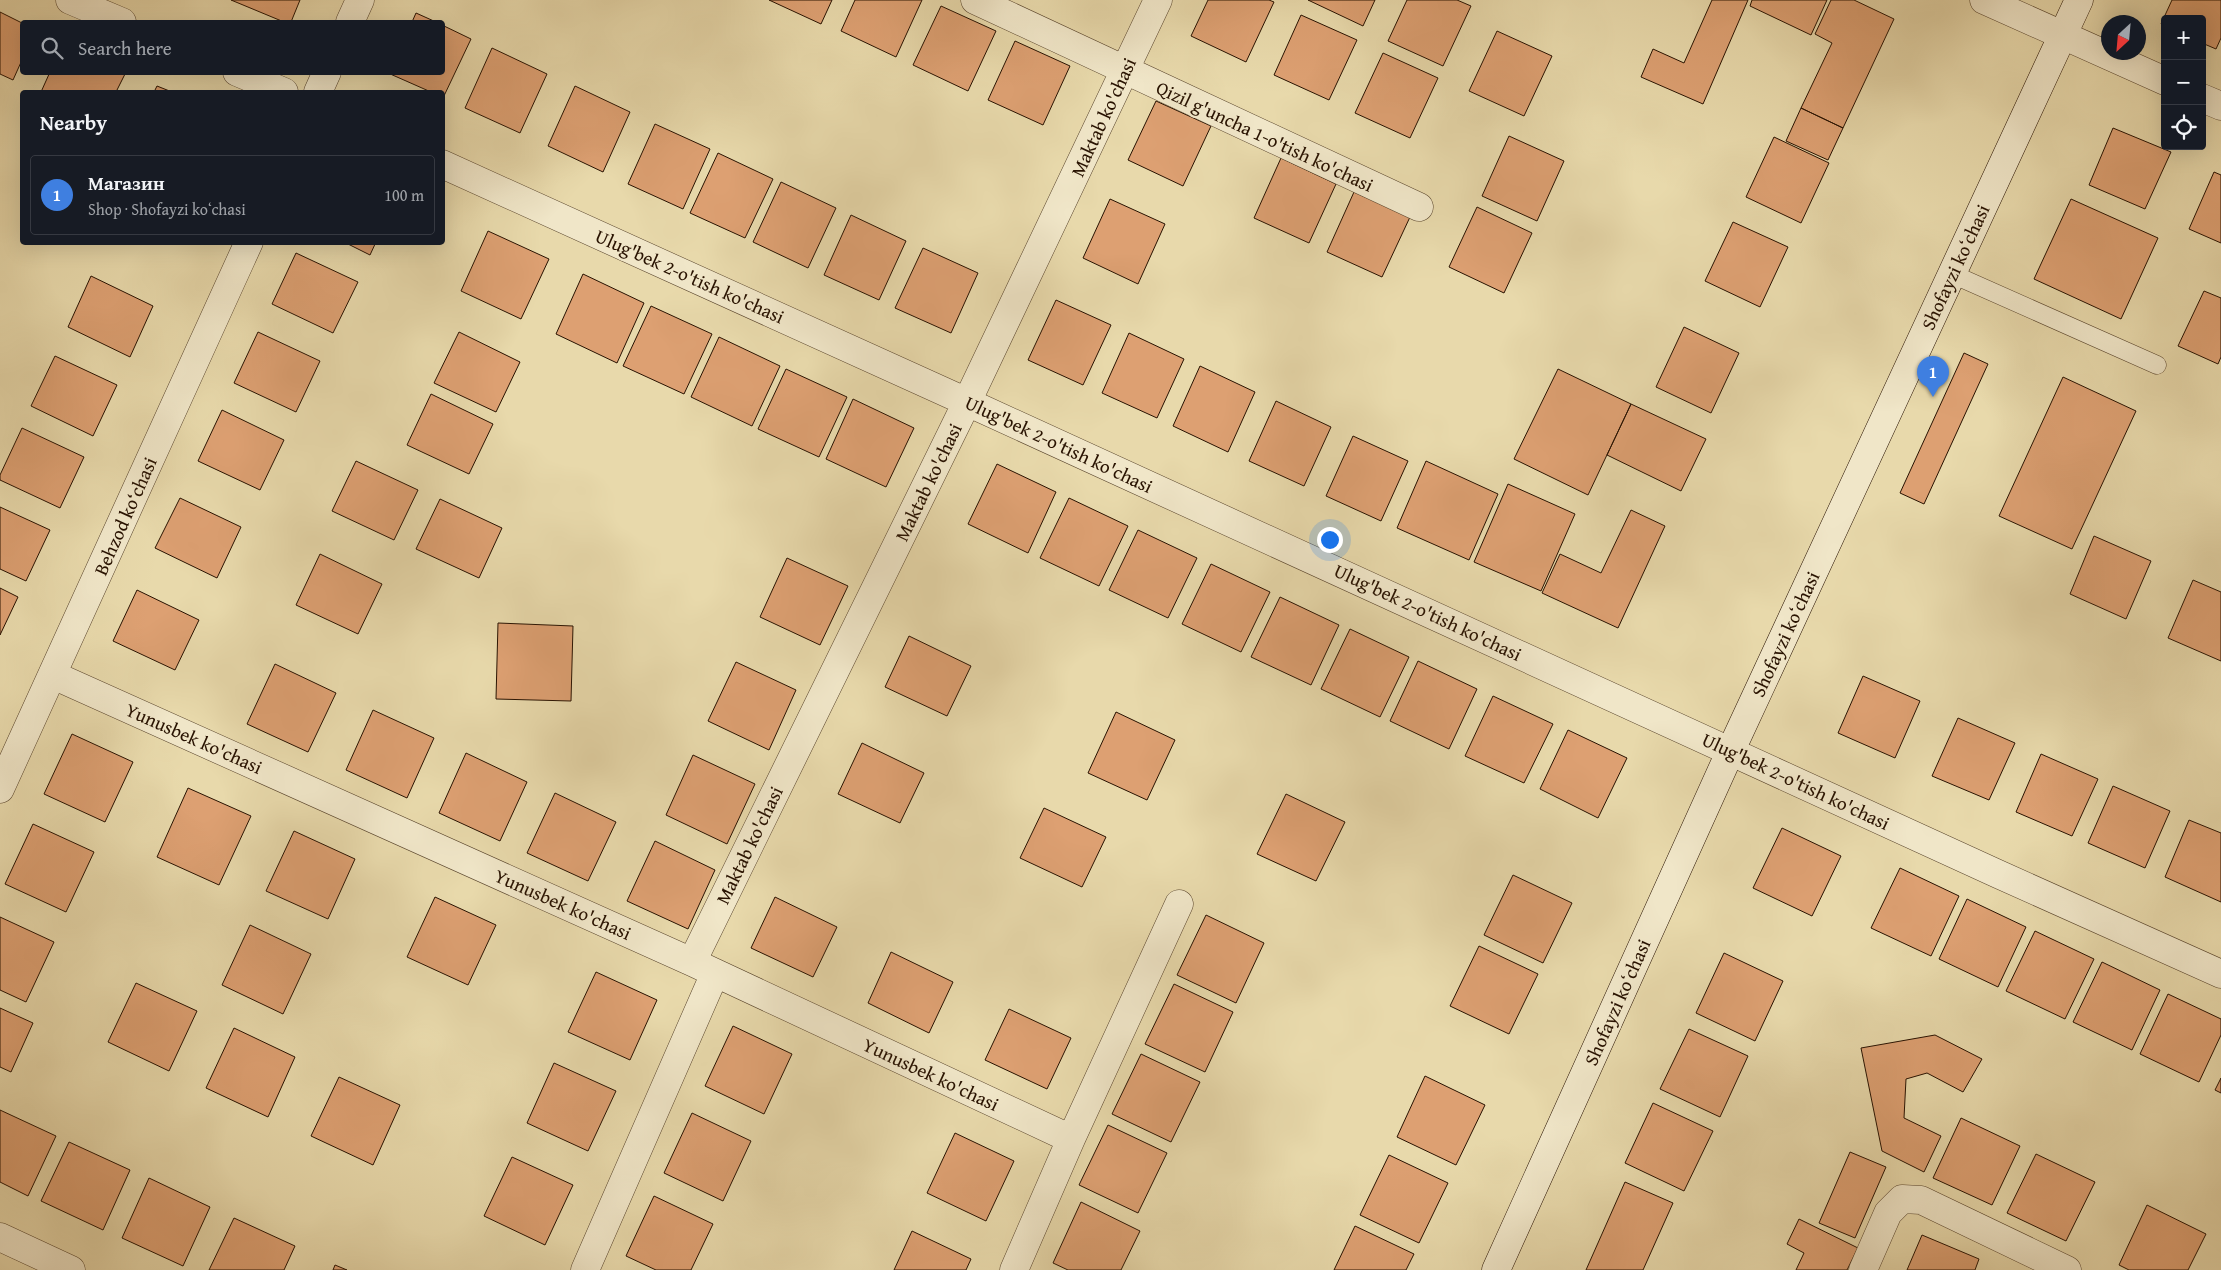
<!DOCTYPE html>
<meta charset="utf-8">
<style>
body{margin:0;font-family:"Gentium Book Plus",serif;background:#20242c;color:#f1f3f6}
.controls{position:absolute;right:15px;top:15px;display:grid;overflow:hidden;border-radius:5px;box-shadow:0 5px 20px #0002}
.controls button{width:45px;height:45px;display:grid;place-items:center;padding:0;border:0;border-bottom:1px solid #363941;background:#171b24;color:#f1f3f6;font:25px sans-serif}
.compass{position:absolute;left:2101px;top:15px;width:45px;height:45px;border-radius:50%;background:#171b24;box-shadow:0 5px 20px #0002;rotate:206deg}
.you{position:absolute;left:1329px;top:539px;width:18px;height:18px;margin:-12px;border:4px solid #fff;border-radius:50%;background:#1a73e8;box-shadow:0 0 0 8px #1a73e833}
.badge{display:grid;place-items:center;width:32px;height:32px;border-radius:50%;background:#db2777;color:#fff;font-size:16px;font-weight:700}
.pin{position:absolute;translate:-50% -41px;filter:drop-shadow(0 1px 2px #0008)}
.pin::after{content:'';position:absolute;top:26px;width:18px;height:15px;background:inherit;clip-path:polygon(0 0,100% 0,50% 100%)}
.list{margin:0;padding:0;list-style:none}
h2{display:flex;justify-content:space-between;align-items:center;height:65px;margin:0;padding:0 20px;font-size:21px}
h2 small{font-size:16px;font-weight:400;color:#9ea1a6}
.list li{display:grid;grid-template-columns:32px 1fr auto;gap:15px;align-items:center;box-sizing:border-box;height:80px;margin:0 10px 10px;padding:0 10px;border:1px solid #363941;border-radius:5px}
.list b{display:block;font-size:19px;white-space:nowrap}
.list p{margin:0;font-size:16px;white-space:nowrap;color:#9ea1a6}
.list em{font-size:16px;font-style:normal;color:#9ea1a6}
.icon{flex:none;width:28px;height:28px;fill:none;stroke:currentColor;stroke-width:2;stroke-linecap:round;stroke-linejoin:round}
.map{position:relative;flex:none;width:2221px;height:1270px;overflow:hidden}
.search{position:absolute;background:#171b24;box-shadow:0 5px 20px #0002;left:20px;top:20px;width:425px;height:55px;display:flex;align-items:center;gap:12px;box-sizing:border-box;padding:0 18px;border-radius:5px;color:#9ea1a6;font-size:19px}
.panel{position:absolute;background:#171b24;box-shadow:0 5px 20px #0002;left:20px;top:90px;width:425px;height:155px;border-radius:5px}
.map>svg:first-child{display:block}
.building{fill:#dda072;stroke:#281201}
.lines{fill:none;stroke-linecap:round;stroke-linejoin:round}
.lane-casing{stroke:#58442c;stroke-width:19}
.street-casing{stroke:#58442c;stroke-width:29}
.secondary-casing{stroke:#281201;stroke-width:29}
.lane{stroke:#f0e6c8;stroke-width:18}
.street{stroke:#f0e6c8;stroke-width:28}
.secondary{stroke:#f0e6c8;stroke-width:28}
.labels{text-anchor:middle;stroke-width:4.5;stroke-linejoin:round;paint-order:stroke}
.street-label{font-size:19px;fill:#281201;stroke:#f0e6c8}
</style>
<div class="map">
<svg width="2221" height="1270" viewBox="0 0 2221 1270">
<rect width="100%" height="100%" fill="#e8d9ab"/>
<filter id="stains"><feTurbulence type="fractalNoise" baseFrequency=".004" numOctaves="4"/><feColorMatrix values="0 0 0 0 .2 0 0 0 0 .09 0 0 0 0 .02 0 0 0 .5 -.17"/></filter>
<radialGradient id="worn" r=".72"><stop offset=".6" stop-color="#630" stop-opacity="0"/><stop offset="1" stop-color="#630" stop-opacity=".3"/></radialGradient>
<path class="building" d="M231 0H300L291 22H284Z
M769 0H832L821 24Z
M855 0H922L896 57 841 31Z
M1208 0H1269L1274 2 1246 62 1191 36Z
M1308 0H1375L1363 26Z
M1407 0H1457L1471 6 1443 66 1388 41Z
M1712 0H1748L1703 104 1641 77 1653 49 1684 63Z
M1752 0H1827L1811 35 1750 6Z
M1831 0H1854L1894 19 1843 128 1801 108 1832 43 1815 34Z
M2172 0H2221V38L2216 49 2202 43V19H2165V25L2161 24Z
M941 6 996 31 968 91 913 65Z
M0 12 22 23V60L13 80 0 74Z
M416 13 436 22H412Z
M1301 15 1357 40 1329 100 1274 75Z
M442 25 471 39 443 98 442 92H431L388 73 442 72Z
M1497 31 1552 56 1524 116 1469 91Z
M1015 41 1070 66 1043 125 988 100Z
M492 48 547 74 520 133 465 108Z
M1383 53 1438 78 1410 138 1355 113Z
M50 72H126L116 92H41Z
M157 86 172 92H154Z
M575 86 630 112 603 172 548 146Z
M1156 101 1211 126 1183 186 1128 160Z
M1801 108 1843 128 1828 160 1786 141Z
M655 124 710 149 683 209 628 184Z
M2113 128 2171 152 2145 209 2089 185Z
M1509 136 1564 161 1537 221 1482 196Z
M1774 137 1829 163 1801 223 1746 197Z
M718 153 773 179 745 238 690 213Z
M1281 158 1336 184 1309 243 1254 218Z
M2214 172 2221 175V243L2189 229Z
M781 182 836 208 808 268 753 242Z
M1354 192 1410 217 1382 277 1327 252Z
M1110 199 1165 224 1138 284 1083 258Z
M2071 199 2158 238 2121 319 2034 279Z
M1477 207 1532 233 1504 293 1449 267Z
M851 215 906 241 879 300 824 275Z
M1733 222 1788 247 1760 307 1705 281Z
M488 231 549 259 521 319 461 291Z
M344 242H376L370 255Z
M923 248 978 273 951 333 895 308Z
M296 253 358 282 333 333 272 304Z
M583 274 644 303 617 363 556 334Z
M91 276 153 306 130 357 68 327Z
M2204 291 2221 298V357L2218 364 2178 346Z
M1056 300 1111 325 1083 385 1028 360Z
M651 306 712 334 684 394 623 366Z
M1684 327 1739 353 1711 413 1656 387Z
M258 332 320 361 296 412 234 383Z
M459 332 520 362 496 412 434 383Z
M1129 333 1184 359 1157 418 1102 393Z
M719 337 780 366 752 426 691 397Z
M1964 353 1988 364 1924 504 1900 493Z
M55 356 117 385 93 436 31 406Z
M1200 366 1255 392 1228 452 1173 426Z
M786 369 847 397 819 457 758 429Z
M1558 369 1631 404 1588 495 1514 459Z
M2063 377 2136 411 2072 549 1999 516Z
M431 394 493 424 469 474 407 445Z
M853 399 914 428 886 487 826 459Z
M1276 401 1331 427 1304 486 1249 461Z
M1631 404 1706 439 1681 491 1607 455Z
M222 410 284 440 260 490 198 461Z
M22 428 84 457 60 508 0 480V475Z
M1353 436 1408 461 1381 521 1326 496Z
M356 461 418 490 394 540 332 511Z
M1426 461 1498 494 1469 560 1397 528Z
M997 464 1056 492 1028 553 968 524Z
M1508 484 1575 514 1541 591 1474 562Z
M180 498 241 527 217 578 155 548Z
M1069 498 1128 526 1099 586 1040 558Z
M440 499 502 528 479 578 416 549Z
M0 507 50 530 26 581 0 569Z
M1631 510 1665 526 1618 628 1542 593 1560 554 1601 573Z
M1138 530 1197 558 1168 618 1109 590Z
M2094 536 2151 561 2126 619 2070 594Z
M320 554 382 584 358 634 296 605Z
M787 558 848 586 820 645 760 617Z
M1211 564 1270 592 1241 652 1182 624Z
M2193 580 2221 592V661L2168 638Z
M0 588 18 597 0 635Z
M137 590 199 620 175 670 113 641Z
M1280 597 1339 625 1311 685 1251 657Z
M498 623 573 626 571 701 496 699Z
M1350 629 1409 657 1380 717 1321 689Z
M909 636 971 666 947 716 885 687Z
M1418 661 1477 689 1449 749 1390 721Z
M736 662 796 690 769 750 708 721Z
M275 664 336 693 308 752 247 724Z
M1863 676 1920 701 1895 758 1838 733Z
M1493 696 1553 724 1524 783 1465 756Z
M373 710 434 738 407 798 346 770Z
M1116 712 1175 740 1147 800 1088 773Z
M1958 718 2015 743 1989 800 1932 776Z
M1568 730 1627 758 1598 818 1540 789Z
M72 734 133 762 105 822 44 794Z
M862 743 924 773 900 823 838 794Z
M466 753 527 782 500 841 439 813Z
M2041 754 2098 779 2072 836 2016 812Z
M693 755 755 784 727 844 666 815Z
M2113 786 2170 811 2145 868 2088 843Z
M188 788 251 816 219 885 157 857Z
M555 793 616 822 588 881 527 853Z
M1286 794 1345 822 1316 881 1257 854Z
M1044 808 1106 837 1082 887 1020 858Z
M2189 820 2221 833V902L2165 877Z
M33 824 94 852 66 912 5 884Z
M1782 828 1841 856 1812 916 1753 888Z
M294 831 355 859 328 919 266 891Z
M655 841 715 870 688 929 627 901Z
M1900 868 1959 896 1931 956 1871 928Z
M1513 875 1572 903 1543 963 1484 935Z
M435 897 496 925 468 985 407 957Z
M775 897 837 927 813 977 751 948Z
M1967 899 2026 927 1998 987 1939 959Z
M1206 915 1264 943 1236 1003 1177 975Z
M0 917 54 942 26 1002 0 990Z
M250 925 311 954 283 1014 222 985Z
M2035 931 2094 959 2065 1019 2006 991Z
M1479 946 1538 974 1509 1034 1450 1006Z
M891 952 953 982 929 1033 868 1003Z
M1724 953 1783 981 1755 1041 1696 1013Z
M2102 962 2160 990 2132 1050 2073 1022Z
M596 972 657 1000 630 1060 568 1032Z
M136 983 197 1011 169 1071 108 1042Z
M1174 984 1233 1012 1205 1072 1145 1044Z
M2168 994 2221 1019V1035L2199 1082 2140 1054Z
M0 1008 33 1023 11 1072 0 1067Z
M1009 1009 1071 1038 1047 1089 985 1060Z
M733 1026 792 1054 764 1114 705 1086Z
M234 1028 295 1057 268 1117 206 1088Z
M1689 1029 1748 1056 1720 1117 1660 1089Z
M1935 1035 1982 1059 1963 1092 1927 1073 1906 1079 1904 1118 1941 1136 1924 1172 1882 1151 1861 1048Z
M1141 1054 1200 1082 1171 1142 1112 1114Z
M554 1063 616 1091 588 1151 527 1123Z
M1425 1076 1485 1105 1456 1165 1397 1137Z
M339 1077 400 1105 373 1165 311 1136Z
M2221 1078V1093L2215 1090Z
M1653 1103 1713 1131 1684 1191 1625 1163Z
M0 1110 56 1136 28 1196 0 1182Z
M692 1113 751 1141 723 1201 664 1173Z
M1961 1118 2020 1146 1992 1205 1933 1178Z
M1108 1125 1167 1153 1138 1213 1079 1185Z
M955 1133 1014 1161 986 1221 927 1193Z
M69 1142 130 1170 103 1230 41 1201Z
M1850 1152 1886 1167 1855 1238 1819 1223Z
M2036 1154 2095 1182 2066 1241 2007 1213Z
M1389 1155 1448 1183 1419 1243 1360 1215Z
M512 1157 573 1185 545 1245 484 1216Z
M149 1178 210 1207 183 1266 122 1238Z
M1625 1182 1673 1203 1643 1270H1586Z
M654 1196 713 1224 691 1270H656L626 1256Z
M1081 1202 1140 1231 1121 1270H1068L1053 1263Z
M2147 1205 2206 1234 2188 1270H2129L2119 1265Z
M234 1218 295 1246 284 1270H209Z
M1799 1219 1858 1248 1847 1270H1796L1804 1253 1787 1244Z
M1355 1226 1414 1254 1406 1270H1334Z
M912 1231 971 1259 966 1270H894Z
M1922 1235 1979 1259 1975 1270H1907Z
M335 1265 347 1270H333Z"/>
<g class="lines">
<defs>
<path id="lane" d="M1952 274 2157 365"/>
<path id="street" d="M70 0 122 22
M975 0 1419 207
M1984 0 2165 81
M350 22 360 0
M237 72 284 92
M318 92 327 72
M2202 98 2221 106
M442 164 967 402 1998 874 2221 974
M53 675 692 962 1071 1139
M0 789 249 242
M692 962 967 402 1158 0
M0 1237 71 1270
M585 1270 715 973
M1014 1270 1071 1139 1179 904
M1863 1270 1888 1213 1902 1199 1921 1200 2067 1270"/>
<path id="secondary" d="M1496 1270 1731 750 2079 0"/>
</defs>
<use href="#lane" class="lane-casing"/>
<use href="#street" class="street-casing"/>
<use href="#secondary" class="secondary-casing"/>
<use href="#lane" class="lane"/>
<use href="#street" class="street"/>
<use href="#secondary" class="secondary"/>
</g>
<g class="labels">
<g class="street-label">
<text transform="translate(1103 117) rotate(-65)" y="7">Maktab ko'chasi</text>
<text transform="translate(1265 136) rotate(25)" y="7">Qizil g'uncha 1-o'tish ko'chasi</text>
<text transform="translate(1955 267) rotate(-65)" y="7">Shofayzi koʻchasi</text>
<text transform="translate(690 276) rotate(24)" y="7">Ulug'bek 2-o'tish ko'chasi</text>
<text transform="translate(1059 444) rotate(25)" y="7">Ulug'bek 2-o'tish ko'chasi</text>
<text transform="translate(928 482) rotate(-64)" y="7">Maktab ko'chasi</text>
<text transform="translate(125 516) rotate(-66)" y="7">Behzod ko‘chasi</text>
<text transform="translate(1428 612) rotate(25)" y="7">Ulug'bek 2-o'tish ko'chasi</text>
<text transform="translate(1785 634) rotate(-65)" y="7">Shofayzi koʻchasi</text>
<text transform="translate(194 738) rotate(24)" y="7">Yunusbek ko'chasi</text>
<text transform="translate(1796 781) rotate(25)" y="7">Ulug'bek 2-o'tish ko'chasi</text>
<text transform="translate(749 845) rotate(-64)" y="7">Maktab ko'chasi</text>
<text transform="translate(563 904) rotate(24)" y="7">Yunusbek ko'chasi</text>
<text transform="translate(1617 1002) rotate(-66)" y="7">Shofayzi koʻchasi</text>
<text transform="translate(931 1074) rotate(25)" y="7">Yunusbek ko'chasi</text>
</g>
</g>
<rect width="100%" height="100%" filter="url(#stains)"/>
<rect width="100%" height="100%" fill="url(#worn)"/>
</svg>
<div class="controls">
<button>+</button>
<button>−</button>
<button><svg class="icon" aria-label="locate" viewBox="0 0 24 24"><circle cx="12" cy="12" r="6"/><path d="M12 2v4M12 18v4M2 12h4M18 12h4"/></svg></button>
</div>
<svg class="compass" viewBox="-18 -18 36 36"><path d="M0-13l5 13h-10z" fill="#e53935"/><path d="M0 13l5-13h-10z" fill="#9ea1a6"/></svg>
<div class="you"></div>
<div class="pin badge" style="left:1933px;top:397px;background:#3f7fe0">1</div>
<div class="search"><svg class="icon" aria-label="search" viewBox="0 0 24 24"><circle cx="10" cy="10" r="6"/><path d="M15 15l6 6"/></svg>Search here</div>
<section class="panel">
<h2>Nearby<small></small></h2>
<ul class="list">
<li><span class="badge" style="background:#3f7fe0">1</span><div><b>Магазин</b><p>Shop · Shofayzi koʻchasi</p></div><em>100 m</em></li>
</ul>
</section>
</div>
